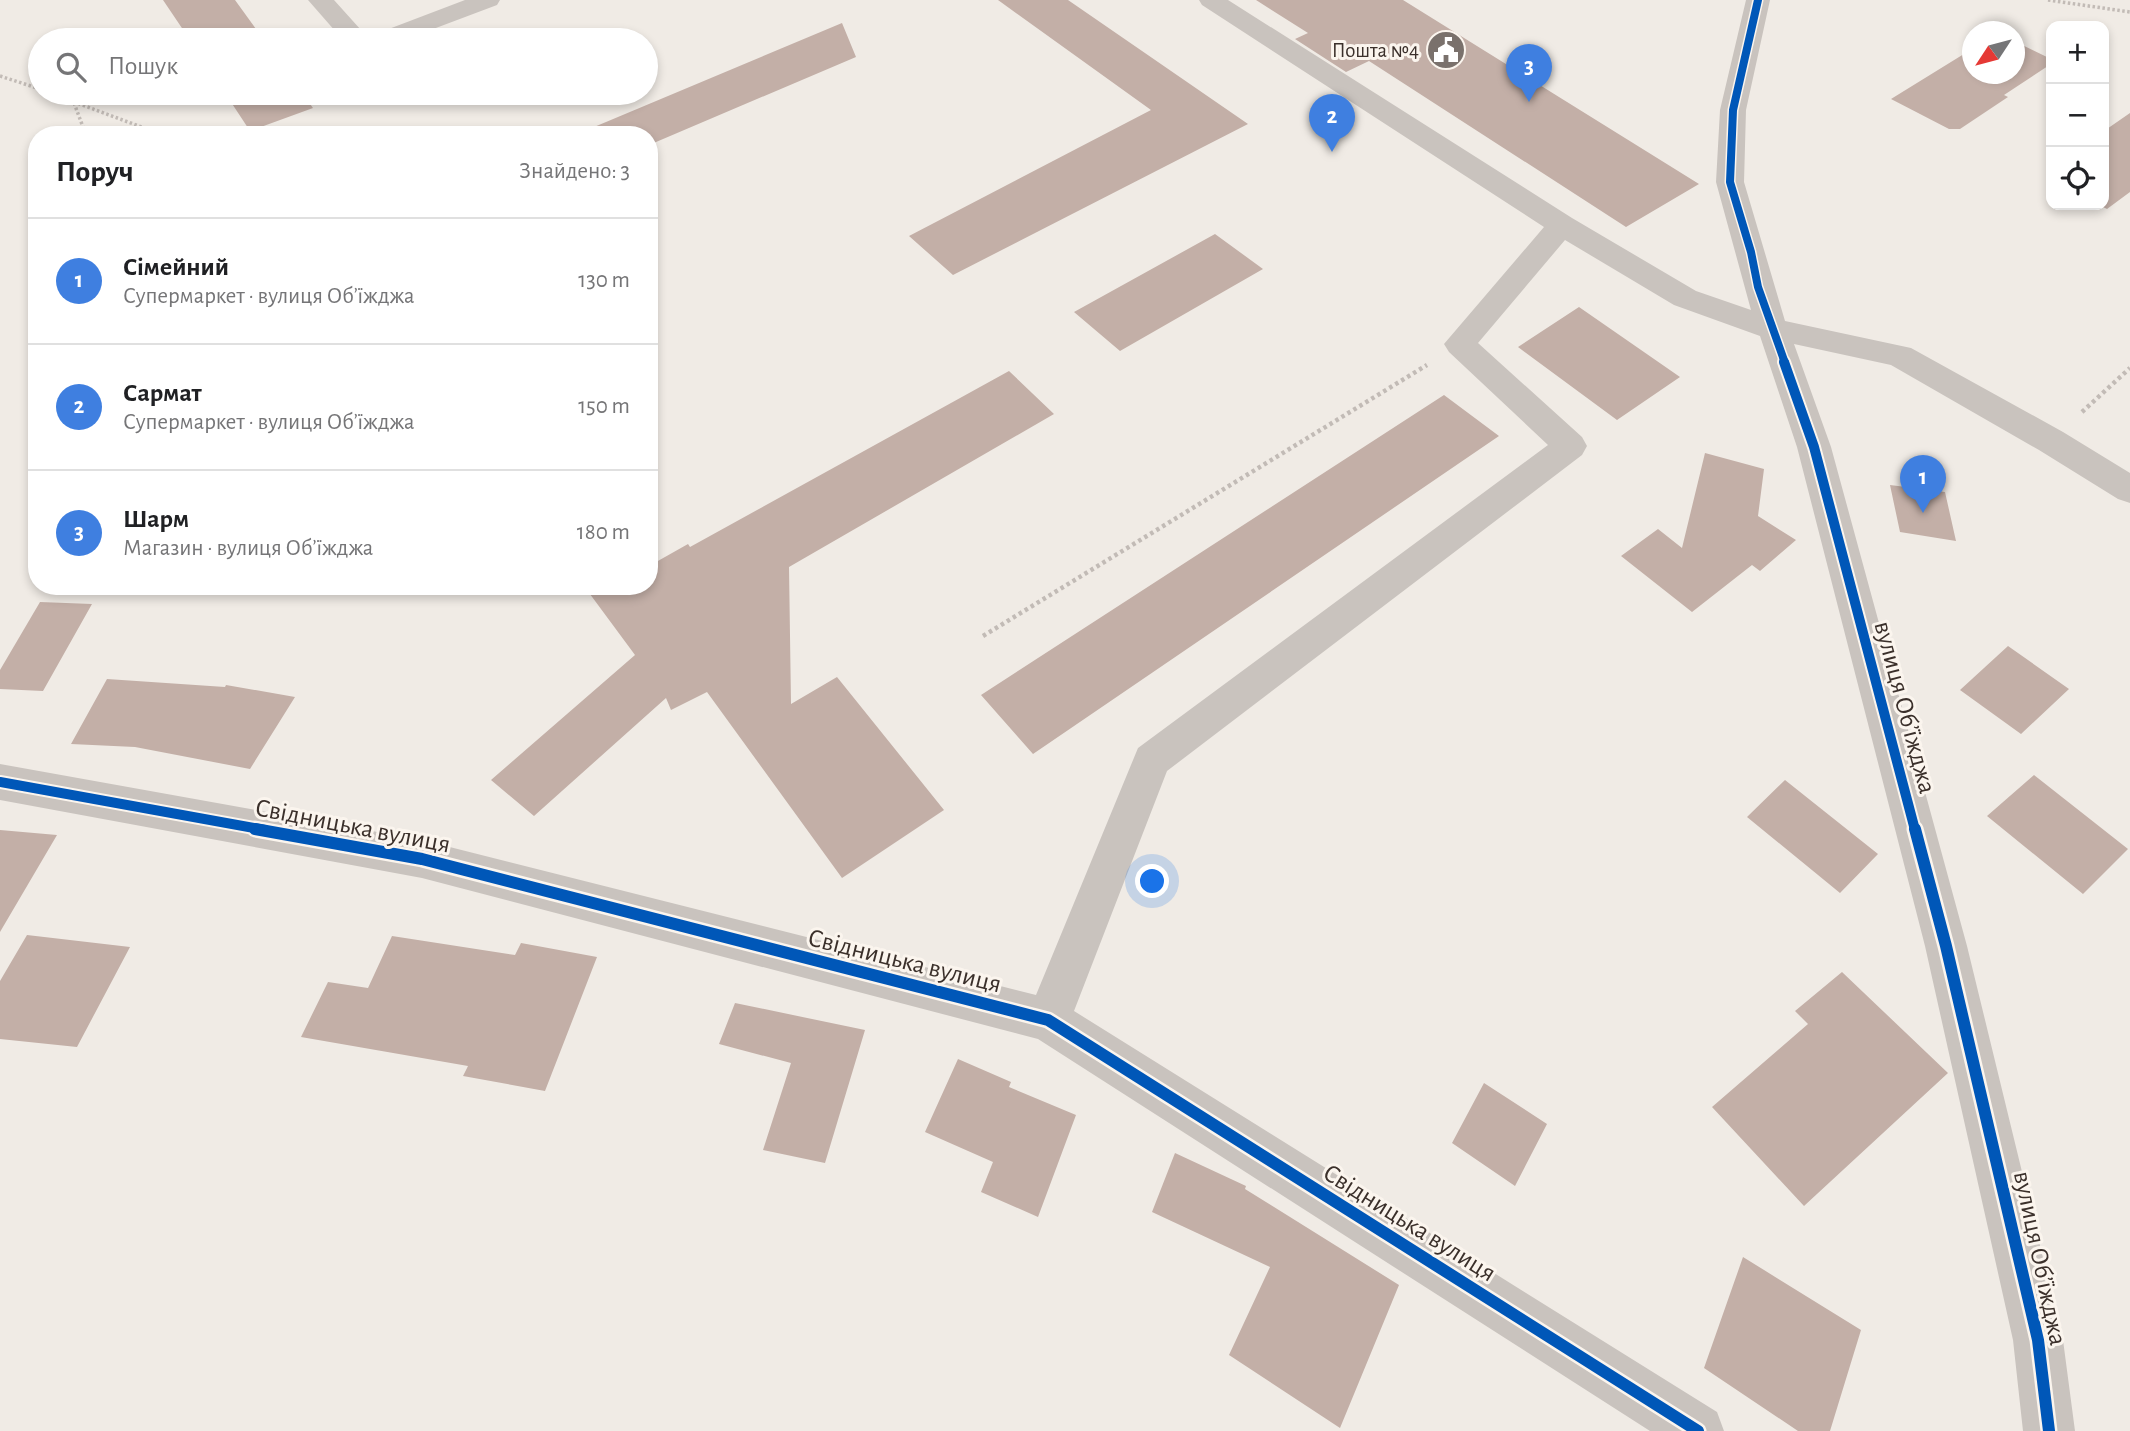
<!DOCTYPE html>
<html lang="uk">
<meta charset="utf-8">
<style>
body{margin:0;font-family:"Alegreya Sans",sans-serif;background:#f2f2f2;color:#202124}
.controls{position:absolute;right:21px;top:21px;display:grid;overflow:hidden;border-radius:14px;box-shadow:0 4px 10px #0003}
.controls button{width:63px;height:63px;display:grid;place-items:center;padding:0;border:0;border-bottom:2px solid #e0e0e0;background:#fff;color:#202124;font:35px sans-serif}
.compass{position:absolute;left:1962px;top:21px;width:63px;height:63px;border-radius:50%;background:#fff;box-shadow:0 4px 10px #0003;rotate:234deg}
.you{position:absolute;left:1153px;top:882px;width:24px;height:24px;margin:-18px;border:5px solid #fff;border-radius:50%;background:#1a73e8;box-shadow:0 0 0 10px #1a73e833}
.badge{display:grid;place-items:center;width:46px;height:46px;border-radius:50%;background:#7a716c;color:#fff;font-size:23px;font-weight:700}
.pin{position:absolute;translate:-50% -58px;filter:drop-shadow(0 2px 4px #0008)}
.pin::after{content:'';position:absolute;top:37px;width:24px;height:21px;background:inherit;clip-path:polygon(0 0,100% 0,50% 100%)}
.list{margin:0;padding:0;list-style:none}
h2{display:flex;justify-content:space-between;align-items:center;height:91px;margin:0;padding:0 28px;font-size:30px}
h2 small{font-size:23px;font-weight:400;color:#757577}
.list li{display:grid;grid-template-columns:46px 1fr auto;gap:21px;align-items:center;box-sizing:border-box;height:126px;padding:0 28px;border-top:2px solid #e0e0e0}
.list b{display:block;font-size:26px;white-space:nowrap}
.list p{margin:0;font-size:23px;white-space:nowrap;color:#757577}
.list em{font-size:23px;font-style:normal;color:#757577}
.icon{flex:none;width:38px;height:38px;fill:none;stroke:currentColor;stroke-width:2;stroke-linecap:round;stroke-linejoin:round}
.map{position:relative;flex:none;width:2130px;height:1431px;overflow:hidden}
.search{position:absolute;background:#fff;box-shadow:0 4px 10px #0003;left:28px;top:28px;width:630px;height:77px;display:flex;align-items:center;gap:18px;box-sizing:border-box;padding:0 24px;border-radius:38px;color:#757577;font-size:26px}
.panel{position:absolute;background:#fff;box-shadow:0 4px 10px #0003;left:28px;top:126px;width:630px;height:469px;border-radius:28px}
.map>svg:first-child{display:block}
.building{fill:#c3afa7}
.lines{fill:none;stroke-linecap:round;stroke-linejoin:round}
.path-far1{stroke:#c2bbb6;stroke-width:3.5;stroke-dasharray:2.5 2.5;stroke-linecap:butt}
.path{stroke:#c2bbb6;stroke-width:4.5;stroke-dasharray:3.5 3.5;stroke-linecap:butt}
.minor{fill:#c9c3be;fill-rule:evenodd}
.cycleway-far2-casing{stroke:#fbf5ee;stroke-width:11}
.cycleway-far1-casing{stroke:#fbf5ee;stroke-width:14}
.cycleway-casing{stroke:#fbf5ee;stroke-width:17}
.cycleway-far2{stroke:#0057b8;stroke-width:8}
.cycleway-far1{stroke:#0057b8;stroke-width:10}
.cycleway{stroke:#0057b8;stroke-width:12}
.labels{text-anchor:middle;stroke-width:6;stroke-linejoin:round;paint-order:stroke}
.far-poi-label{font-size:21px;fill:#3b302b;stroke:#fbf5ee;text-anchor:end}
.street-label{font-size:26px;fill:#3b302b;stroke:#fbf5ee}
</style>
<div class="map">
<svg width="2130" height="1431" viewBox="0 0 2130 1431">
<rect width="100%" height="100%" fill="#f0ebe5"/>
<path class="building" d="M163 0H235L264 40H190Z
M998 0H1068L1248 124 953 275 909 236 1151 110Z
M1256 0H1403L1699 184 1626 227 1369 61 1346 72 1295 39 1308 33Z
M842 23 856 57 649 145V135H575Z
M2014 41 2051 59V64L2004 95 2008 97 1960 129H1949L1891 99 1972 49V74H2014Z
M225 93H302L313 108 250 131Z
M2130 113V192L2107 209 2099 205H2104V131Z
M1215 234 1263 269 1120 351 1074 312Z
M1579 307 1680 377 1617 420 1518 347Z
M1009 371 1054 414 789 567 791 704 837 677 944 810 842 878 707 692 671 710 666 698 534 816 491 780 635 655 584 586H649V566L688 544 690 547Z
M1444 395 1499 436 1033 754 981 695Z
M1705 453 1764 469 1758 516 1796 540 1760 571 1752 565 1692 612 1621 556 1658 529 1682 548Z
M1890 485 1945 492 1956 541 1900 532Z
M40 602 92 604 43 691 0 689V670Z
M2008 646 2069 689 2021 734 1960 690Z
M107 679 225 687 226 685 295 697 250 769 135 747 71 744Z
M2034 775 2128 849 2083 894 1987 816Z
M1785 780 1878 854 1840 893 1747 817Z
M0 830 57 835 0 932Z
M27 935 130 947 77 1047 0 1039V981Z
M392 936 515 955 521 943 597 957 545 1091 463 1076 468 1066 301 1037 328 982 368 988Z
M1842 972 1948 1073 1804 1206 1712 1107 1808 1024 1795 1011Z
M735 1003 865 1030 825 1163 763 1150 791 1063 719 1044Z
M958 1059 1011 1082 1009 1087 1076 1115 1038 1217 981 1192 993 1162 925 1132Z
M1484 1083 1547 1124 1515 1186 1452 1143Z
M1175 1153 1246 1186 1245 1189 1399 1285 1340 1428 1229 1355 1270 1267 1152 1212Z
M1743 1257 1861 1330 1830 1431H1798L1704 1368Z"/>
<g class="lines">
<path class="path-far1" d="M2048 0 2130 12
M0 76 40 89
M50 93 163 135
M74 103 86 135"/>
<path class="path" d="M2082 412 2130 368
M983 636 1427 365"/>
<path class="minor" d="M308 0H334L370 40 373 35 465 0H500L497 5 404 40H343Z
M1199 0H1228L1572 218 1696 291 1751 310 1716 182 1720 110 1746 0H1770L1746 110 1744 182 1785 321 1911 348 2063 432 2130 473V503L2118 499 2039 450 1891 365 1794 344 1831 447 1967 946 2063 1340 2075 1431H2023L2013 1340 1925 946 1797 447 1760 336 1674 305 1565 240 1478 343 1582 437 1587 446 1582 455 1167 771 1074 1011 1717 1412 1724 1431H1650L1038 1039 422 878 0 800V764L422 840 1036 995 1138 748 1548 445 1449 352 1444 344 1544 227 1202 5Z"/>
<defs>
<path id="cycleway-far2" d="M1758 0 1733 110 1730 182 1751 252 1758 287 1785 363"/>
<path id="cycleway-far1" d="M1784 362 1814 447 1915 830
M0 782 265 830"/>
<path id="cycleway" d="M255 829 422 859 1048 1020 1698 1431
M1915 829 1946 946 2038 1340 2049 1431"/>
</defs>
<use href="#cycleway-far2" class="cycleway-far2-casing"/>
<use href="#cycleway-far1" class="cycleway-far1-casing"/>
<use href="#cycleway" class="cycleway-casing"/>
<use href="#cycleway-far2" class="cycleway-far2"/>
<use href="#cycleway-far1" class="cycleway-far1"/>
<use href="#cycleway" class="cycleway"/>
</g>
<defs>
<symbol id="civic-disc" viewBox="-11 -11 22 22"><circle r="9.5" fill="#7a716c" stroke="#fbf5ee"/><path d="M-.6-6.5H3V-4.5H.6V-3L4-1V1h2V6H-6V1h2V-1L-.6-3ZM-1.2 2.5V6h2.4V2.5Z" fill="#fff"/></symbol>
</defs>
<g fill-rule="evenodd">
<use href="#civic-disc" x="1424" y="28" width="44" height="44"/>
</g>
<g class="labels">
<g class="far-poi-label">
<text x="1419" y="57">Пошта №4</text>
</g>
<g class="street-label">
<text transform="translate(1906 707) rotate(75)" y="9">вулиця Обʼїжджа</text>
<text transform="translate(353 825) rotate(11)" y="9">Свідницька вулиця</text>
<text transform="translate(905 960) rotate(14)" y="9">Свідницька вулиця</text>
<text transform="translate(1410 1222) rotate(32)" y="9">Свідницька вулиця</text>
<text transform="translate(2041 1258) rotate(78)" y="9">вулиця Обʼїжджа</text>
</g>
</g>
</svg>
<div class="controls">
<button>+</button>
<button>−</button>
<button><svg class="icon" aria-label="locate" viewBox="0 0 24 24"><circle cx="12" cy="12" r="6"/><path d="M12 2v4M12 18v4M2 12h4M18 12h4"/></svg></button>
</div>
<svg class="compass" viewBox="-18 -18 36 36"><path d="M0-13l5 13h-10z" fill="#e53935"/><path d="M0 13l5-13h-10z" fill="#757577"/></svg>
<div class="you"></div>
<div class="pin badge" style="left:1923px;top:513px;background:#3f7fe0">1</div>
<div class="pin badge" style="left:1332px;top:152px;background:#3f7fe0">2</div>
<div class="pin badge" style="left:1529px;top:102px;background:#3f7fe0">3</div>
<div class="search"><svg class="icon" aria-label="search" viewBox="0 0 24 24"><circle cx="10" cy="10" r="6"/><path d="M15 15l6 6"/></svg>Пошук</div>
<section class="panel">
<h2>Поруч<small>Знайдено: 3</small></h2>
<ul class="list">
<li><span class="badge" style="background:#3f7fe0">1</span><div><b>Сімейний</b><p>Супермаркет · вулиця Обʼїжджа</p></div><em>130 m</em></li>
<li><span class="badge" style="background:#3f7fe0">2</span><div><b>Сармат</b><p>Супермаркет · вулиця Обʼїжджа</p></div><em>150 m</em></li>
<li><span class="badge" style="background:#3f7fe0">3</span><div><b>Шарм</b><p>Магазин · вулиця Обʼїжджа</p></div><em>180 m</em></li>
</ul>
</section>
</div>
